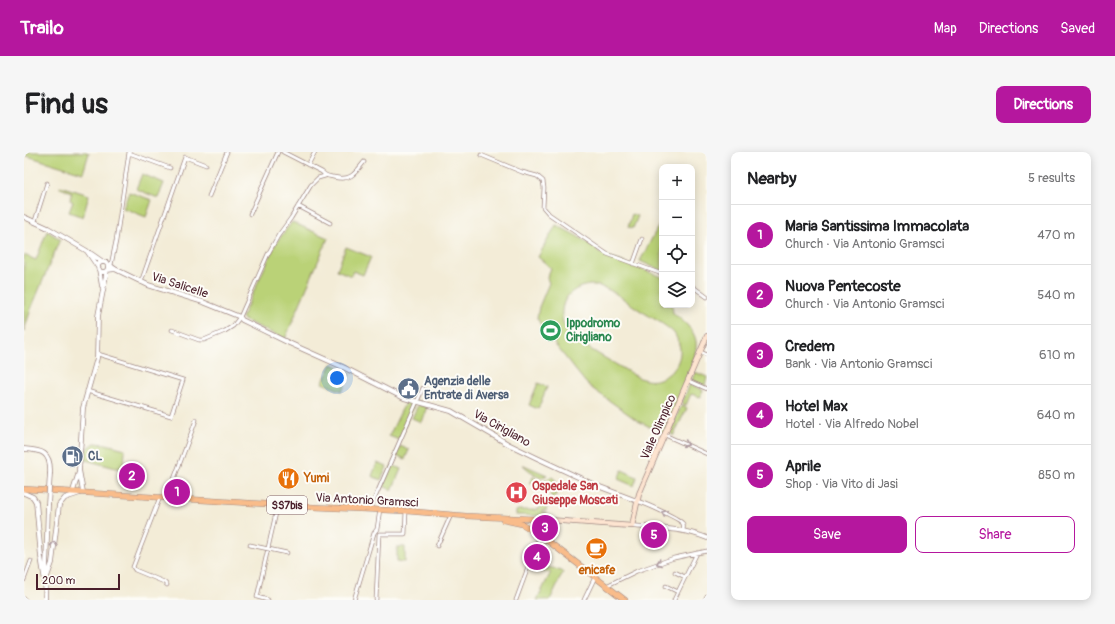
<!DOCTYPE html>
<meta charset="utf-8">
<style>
body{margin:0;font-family:Pangolin,sans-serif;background:#f6f6f6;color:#202124}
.controls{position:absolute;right:12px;top:12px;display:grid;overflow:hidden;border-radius:8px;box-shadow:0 2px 10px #0003}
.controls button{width:36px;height:36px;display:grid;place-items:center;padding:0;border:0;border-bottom:1px solid #e0e0e0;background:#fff;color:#202124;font:20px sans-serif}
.scale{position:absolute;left:12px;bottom:10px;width:84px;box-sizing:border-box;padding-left:4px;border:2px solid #4a1f2b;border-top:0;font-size:11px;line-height:14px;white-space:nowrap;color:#4a1f2b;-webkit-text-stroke:3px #fdfcf7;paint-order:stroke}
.you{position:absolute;left:313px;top:226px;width:14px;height:14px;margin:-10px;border:3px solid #fff;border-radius:50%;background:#1a73e8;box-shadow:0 0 0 6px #1a73e833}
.badge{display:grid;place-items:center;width:26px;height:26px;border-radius:50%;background:#b5179e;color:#fff;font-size:13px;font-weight:700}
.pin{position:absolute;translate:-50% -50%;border:2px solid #fff;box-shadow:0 1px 4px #0006}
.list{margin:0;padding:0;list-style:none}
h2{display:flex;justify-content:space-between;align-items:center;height:52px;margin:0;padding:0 16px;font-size:17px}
h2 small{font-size:13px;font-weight:400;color:#757577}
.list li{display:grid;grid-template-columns:26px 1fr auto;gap:12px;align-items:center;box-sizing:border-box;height:60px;padding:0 16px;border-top:1px solid #e0e0e0}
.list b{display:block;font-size:15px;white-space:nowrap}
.list p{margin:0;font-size:13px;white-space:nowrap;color:#757577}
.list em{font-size:13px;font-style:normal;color:#757577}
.actions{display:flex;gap:8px;padding:12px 16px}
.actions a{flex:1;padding:9px 0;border:1px solid #b5179e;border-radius:8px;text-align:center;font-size:14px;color:#b5179e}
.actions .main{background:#b5179e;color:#fff}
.icon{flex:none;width:22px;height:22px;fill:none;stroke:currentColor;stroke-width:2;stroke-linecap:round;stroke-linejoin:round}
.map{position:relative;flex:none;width:683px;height:448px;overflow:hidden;border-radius:8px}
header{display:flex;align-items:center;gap:24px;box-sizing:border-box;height:56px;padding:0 20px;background:#b5179e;color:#fff}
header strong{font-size:19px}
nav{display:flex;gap:22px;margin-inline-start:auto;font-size:14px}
.intro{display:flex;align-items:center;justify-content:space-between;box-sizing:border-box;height:96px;padding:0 24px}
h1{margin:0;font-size:28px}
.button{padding:10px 18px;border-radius:8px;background:#b5179e;color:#fff;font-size:14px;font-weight:700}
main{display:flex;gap:24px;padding:0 24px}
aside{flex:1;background:#fff;border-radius:8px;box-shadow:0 2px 10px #0003}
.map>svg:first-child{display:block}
.green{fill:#bad277;stroke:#827851;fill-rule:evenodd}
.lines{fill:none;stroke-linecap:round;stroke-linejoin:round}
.minor-casing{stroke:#9e8681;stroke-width:4.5}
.tertiary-casing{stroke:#9e8681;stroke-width:5.5}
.secondary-casing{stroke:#9e8681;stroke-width:6}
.primary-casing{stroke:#9e8681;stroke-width:6}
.minor{stroke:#fff;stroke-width:3}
.tertiary{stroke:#fff;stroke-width:4}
.secondary{stroke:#fde4d0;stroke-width:4.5}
.primary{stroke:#f9bc8a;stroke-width:5}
.tertiary-bridge-casing{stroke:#9e8681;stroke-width:5.5;stroke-linecap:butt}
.tertiary-bridge{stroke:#fff;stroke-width:4}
.oneway{stroke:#ae9aa0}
.labels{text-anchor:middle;stroke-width:4;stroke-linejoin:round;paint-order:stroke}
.shield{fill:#fdfcf7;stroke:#806168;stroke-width:1}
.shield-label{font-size:11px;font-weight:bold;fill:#4a1f2b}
.street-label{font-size:12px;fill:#4a1f2b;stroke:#fdfcf7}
.leisure-label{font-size:12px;font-weight:bold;fill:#27864d;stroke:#fdfcf7;text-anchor:start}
.service-label{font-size:12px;font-weight:bold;fill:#4e5e75;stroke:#fdfcf7;text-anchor:start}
.food-label{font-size:12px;font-weight:bold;fill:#c56008;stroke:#fdfcf7;text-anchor:start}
.health-label{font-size:12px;font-weight:bold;fill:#be3a42;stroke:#fdfcf7;text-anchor:start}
</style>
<header>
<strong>Trailo</strong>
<nav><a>Map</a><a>Directions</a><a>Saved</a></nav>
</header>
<div class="intro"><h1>Find us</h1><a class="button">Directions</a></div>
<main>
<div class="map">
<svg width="683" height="448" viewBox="0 0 683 448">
<rect width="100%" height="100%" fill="#fdfcf7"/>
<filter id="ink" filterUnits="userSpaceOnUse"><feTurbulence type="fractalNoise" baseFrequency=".025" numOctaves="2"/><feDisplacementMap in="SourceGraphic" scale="8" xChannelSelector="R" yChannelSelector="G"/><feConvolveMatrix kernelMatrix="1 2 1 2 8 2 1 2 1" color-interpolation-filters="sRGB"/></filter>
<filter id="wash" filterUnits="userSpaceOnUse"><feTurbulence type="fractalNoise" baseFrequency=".012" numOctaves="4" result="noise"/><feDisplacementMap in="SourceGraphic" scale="16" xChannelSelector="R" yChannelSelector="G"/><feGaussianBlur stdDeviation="0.9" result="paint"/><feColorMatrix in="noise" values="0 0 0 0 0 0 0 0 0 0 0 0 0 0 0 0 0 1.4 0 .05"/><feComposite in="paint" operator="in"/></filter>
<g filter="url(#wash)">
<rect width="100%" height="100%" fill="#f3ecd7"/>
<path class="green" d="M1 0H62L65 1 59 21 0 3Z
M118 22 140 31 134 46 112 37Z
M36 34 65 43 59 65 45 60 49 50 46 48 48 40 36 36Z
M105 40 128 48 122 65 99 56Z
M608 62 614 64 609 76 604 75Z
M268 70 304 86 261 187 220 168 218 165 250 95 254 88Z
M532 73 553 84 572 96 575 100 588 106 638 125V153H648L649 161C658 168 670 177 672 189 675 209 648 260 639 281L614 269 569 237 562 231 521 180 513 166 515 155 525 131 523 126 527 116 514 105ZM566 133C569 133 572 133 575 134 590 138 604 151 617 159 628 166 641 172 650 181 652 184 654 189 655 192 661 212 641 232 622 228 617 227 612 224 608 222 591 211 557 194 544 180 537 171 536 158 541 148 546 139 556 134 566 133Z
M635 73 638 75V119L616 109Z
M23 79 36 87 7 157 0 179V103L12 108Z
M322 95 347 105 339 123 329 119 327 124 313 118Z
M308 212 326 221 318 239 298 231Z
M671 220 683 225 681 234 668 228Z
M514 231 523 235 514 257 505 253Z
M666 232 679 238 676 245 667 242 662 253 658 251Z
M382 249 390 252 375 288 365 284Z
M394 253 403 255 397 270 388 266Z
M657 254 663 256 649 284 646 280Z
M71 291 82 292 101 297 100 316H92L58 307 59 299Z
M376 294 385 298 381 307 372 303Z
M353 311 363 315 357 328 348 324Z
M368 313 377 317 368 338 359 334Z
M499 313H500L523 323 517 326 510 323V321L506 319Z
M598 318 613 325 610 334 594 327Z
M509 325 516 329H522L524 332 509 331V333L505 331Z
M527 325C535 328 534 335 532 343L527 347C527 340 527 332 521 328Z
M521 353H523L522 359 519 358V361H522L521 364 492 363V359L494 358H512Z
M373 395H381V410L373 409Z
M509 415 529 416 539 420 526 448H513L527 420 507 419Z"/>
</g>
<g filter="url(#ink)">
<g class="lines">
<defs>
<path id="minor" d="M259 0 298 20C301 24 304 24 309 25 326 29 330 23 340 10
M105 1 146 16
M457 3 498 20 513 24 519 29 520 36 519 55 525 62 583 102 638 122
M284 13 291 0
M185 44 203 0
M274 54 306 71
M226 62 254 0
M11 69 23 31
M609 112 618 87
M87 113 92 89 105 0
M117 130 161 5 182 13
M668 134 683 145
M148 178 175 188H180L201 179 209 174 216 165 244 102 254 84 267 66 287 33 294 26 301 24
M677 200 683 203
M665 229 683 237
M63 239 147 264 159 228 74 202
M641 283 683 302
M136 345 109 415 111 418 140 430 143 433
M147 345 150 327 172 268
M613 349C620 351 657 367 659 372 660 374 659 377 659 379
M346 357 399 236
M226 393 263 401
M413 394 427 363
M651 420 661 425
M0 428 7 409
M582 434 613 419 650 406 683 399
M642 434 654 440
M0 447 1 448
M244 448 233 445 254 352
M330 448 350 381 353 377 356 357
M352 448 355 382H381L382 359
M492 448 516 383
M560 448 571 425
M650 448 673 401
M681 448 683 444"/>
<path id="tertiary" d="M0 65 24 76 63 99 74 115
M66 101 79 110
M74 115a5 5 0 1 1 10 0a5 5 0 1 1-10 0Z
M83 111 91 117 124 133 179 150 216 165 218 168 265 191 321 216 380 246 427 259 484 292 513 306 571 333 613 349
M75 117 78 134
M0 297C18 298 27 300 26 321
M49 339 55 320
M0 341 9 345 12 350 17 405 21 429
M608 374C633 376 659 376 683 386
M21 430 28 411 35 353 41 346 59 340 55 318 59 256 73 206 74 164 83 118 91 117
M21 448 24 353"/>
<path id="secondary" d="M511 367 608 374 615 342 683 184"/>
<path id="primary" d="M0 337 289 355 382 359 442 364 511 367 515 374 516 383
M479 368 498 372 516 383 601 448"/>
</defs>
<use href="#minor" class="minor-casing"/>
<use href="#tertiary" class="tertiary-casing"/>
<use href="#secondary" class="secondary-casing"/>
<use href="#primary" class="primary-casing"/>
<use href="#minor" class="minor"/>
<use href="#tertiary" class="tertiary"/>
<use href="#secondary" class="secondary"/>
<use href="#primary" class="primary"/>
<defs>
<path id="tertiary-bridge" d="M24 353 26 321"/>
</defs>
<use href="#tertiary-bridge" class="tertiary-bridge-casing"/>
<use href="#tertiary-bridge" class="tertiary-bridge"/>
</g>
<defs><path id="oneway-chevron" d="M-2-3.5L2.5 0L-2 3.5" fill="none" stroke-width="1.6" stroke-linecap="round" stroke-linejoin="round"/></defs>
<g class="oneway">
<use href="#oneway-chevron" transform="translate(662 292) rotate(24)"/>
<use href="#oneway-chevron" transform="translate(640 361) rotate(-155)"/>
<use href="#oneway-chevron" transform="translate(30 392) rotate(-84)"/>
<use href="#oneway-chevron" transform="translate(635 411) rotate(160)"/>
</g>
</g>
<defs>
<symbol id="stadium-disc" viewBox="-11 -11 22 22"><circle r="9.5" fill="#2e9e5b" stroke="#fdfcf7"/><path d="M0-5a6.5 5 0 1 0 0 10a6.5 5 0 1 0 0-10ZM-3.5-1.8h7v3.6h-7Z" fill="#fff"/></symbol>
<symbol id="civic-disc" viewBox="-11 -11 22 22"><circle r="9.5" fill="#5c6f8a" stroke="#fdfcf7"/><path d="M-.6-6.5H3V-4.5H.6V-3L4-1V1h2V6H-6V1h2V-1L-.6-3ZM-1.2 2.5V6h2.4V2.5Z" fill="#fff"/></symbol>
<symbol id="fuel-disc" viewBox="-11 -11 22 22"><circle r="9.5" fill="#5c6f8a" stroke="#fdfcf7"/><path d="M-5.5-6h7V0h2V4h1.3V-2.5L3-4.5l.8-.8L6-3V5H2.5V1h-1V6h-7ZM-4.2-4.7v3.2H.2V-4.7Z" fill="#fff"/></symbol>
<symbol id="restaurant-disc" viewBox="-11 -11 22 22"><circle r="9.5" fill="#e8710a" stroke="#fdfcf7"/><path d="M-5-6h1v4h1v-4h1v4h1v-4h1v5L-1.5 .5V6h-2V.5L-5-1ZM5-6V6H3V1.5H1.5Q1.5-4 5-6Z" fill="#fff"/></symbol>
<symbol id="hospital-disc" viewBox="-11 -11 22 22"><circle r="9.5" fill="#e0444e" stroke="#fdfcf7"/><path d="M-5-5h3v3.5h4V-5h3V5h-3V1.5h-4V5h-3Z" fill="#fff"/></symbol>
<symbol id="cafe-disc" viewBox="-11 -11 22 22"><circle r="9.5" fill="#e8710a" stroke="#fdfcf7"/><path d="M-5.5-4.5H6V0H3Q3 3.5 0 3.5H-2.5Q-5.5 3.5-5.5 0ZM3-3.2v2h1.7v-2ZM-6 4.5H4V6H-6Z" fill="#fff"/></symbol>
</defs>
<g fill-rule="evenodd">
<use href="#stadium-disc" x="514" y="166" width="25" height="25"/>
<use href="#civic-disc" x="372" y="224" width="25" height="25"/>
<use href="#fuel-disc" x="36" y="292" width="25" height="25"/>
<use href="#restaurant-disc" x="252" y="314" width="25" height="25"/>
<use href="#hospital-disc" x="480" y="328" width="25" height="25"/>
<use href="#cafe-disc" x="560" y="384" width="25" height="25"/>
</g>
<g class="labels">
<rect class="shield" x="243" y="344" width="40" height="18" rx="3"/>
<g class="shield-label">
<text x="263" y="357">SS7bis</text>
</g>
<g class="street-label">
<text transform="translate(156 133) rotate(18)" y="4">Via Salicelle</text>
<text transform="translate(634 275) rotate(-66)" y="4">Viale Olimpico</text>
<text transform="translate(478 276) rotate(29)" y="4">Via Cirigliano</text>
<text transform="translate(343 348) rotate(3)" y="4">Via Antonio Gramsci</text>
</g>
<g class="leisure-label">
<text x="542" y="175">Ippodromo<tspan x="542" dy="14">Cirigliano</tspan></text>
</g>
<g class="service-label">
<text x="400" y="233">Agenzia delle<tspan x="400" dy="14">Entrate di Aversa</tspan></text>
<text x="64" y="308">CL</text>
</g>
<g class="food-label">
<text x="280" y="330">Yumi</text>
<text x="573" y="422" text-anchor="middle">enicafe</text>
</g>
<g class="health-label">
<text x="508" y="338">Ospedale San<tspan x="508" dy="14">Giuseppe Moscati</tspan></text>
</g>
</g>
</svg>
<div class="controls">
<button>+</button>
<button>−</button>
<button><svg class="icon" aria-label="locate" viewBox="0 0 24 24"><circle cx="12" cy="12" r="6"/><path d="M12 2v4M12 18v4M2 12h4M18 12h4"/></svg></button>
<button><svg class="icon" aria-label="layers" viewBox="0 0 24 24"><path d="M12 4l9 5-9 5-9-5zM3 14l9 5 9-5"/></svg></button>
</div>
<div class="scale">200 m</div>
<div class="you"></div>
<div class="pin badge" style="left:153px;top:340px">1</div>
<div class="pin badge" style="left:108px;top:324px">2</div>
<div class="pin badge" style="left:521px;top:376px">3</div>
<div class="pin badge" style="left:513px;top:405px">4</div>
<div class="pin badge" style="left:630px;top:383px">5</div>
</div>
<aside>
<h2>Nearby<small>5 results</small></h2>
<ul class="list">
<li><span class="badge">1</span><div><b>Maria Santissima Immacolata</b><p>Church · Via Antonio Gramsci</p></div><em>470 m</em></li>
<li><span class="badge">2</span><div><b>Nuova Pentecoste</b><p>Church · Via Antonio Gramsci</p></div><em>540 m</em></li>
<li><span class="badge">3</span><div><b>Credem</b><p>Bank · Via Antonio Gramsci</p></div><em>610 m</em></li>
<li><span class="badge">4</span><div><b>Hotel Max</b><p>Hotel · Via Alfredo Nobel</p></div><em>640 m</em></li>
<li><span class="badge">5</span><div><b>Aprile</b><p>Shop · Via Vito di Jasi</p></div><em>850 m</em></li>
</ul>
<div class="actions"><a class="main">Save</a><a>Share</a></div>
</aside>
</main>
